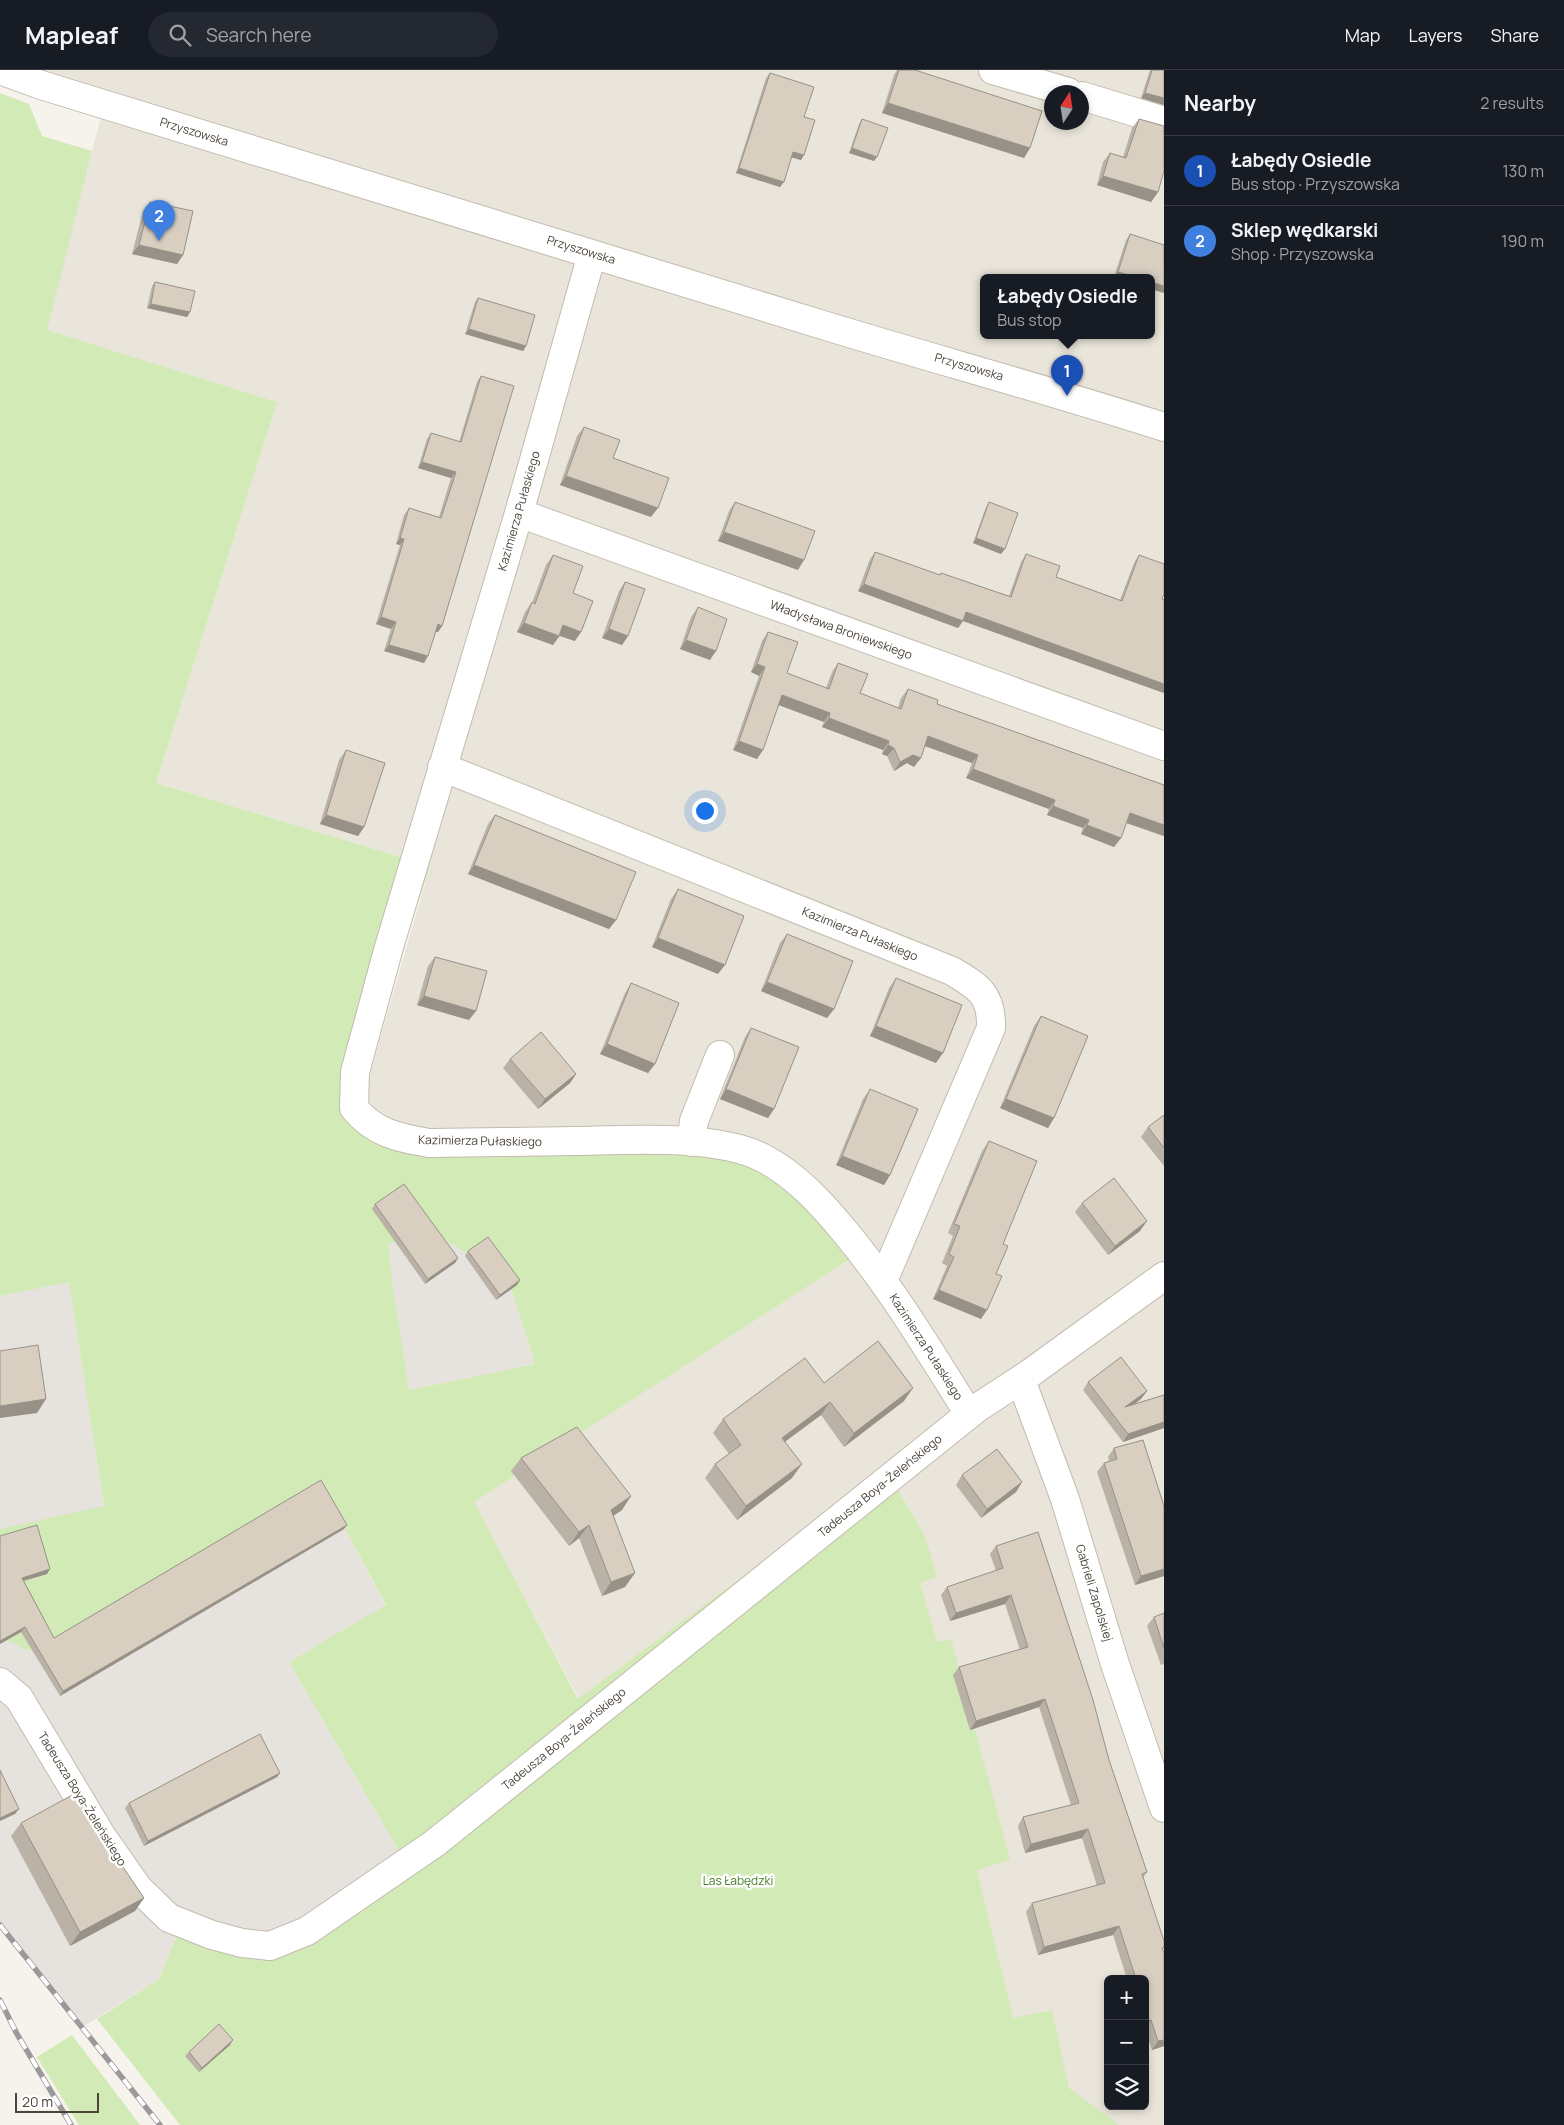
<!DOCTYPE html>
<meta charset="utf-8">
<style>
body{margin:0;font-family:Manrope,sans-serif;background:#242831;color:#f1f3f6}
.controls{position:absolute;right:15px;bottom:15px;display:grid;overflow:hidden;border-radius:8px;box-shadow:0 2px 8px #0003}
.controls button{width:45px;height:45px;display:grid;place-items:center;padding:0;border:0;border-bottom:1px solid #363941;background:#171b24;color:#f1f3f6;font:25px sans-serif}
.compass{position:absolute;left:1044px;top:15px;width:45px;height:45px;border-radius:50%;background:#171b24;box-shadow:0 2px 8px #0003;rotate:12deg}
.scale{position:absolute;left:15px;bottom:12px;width:84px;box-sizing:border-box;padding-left:5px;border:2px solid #4b4439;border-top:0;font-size:14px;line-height:18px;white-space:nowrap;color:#4b4439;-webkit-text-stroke:4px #fff;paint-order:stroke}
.you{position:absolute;left:704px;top:740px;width:18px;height:18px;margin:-12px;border:4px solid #fff;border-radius:50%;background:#1a73e8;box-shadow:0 0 0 8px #1a73e833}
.badge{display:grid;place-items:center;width:32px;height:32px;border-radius:50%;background:#fc3f1d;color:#fff;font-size:16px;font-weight:700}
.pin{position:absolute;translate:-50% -41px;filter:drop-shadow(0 1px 2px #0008)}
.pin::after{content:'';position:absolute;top:26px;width:18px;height:15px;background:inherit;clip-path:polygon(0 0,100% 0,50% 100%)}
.popup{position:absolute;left:980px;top:204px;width:175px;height:65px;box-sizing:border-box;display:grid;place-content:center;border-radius:8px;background:#171b24;filter:drop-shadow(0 1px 4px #0005);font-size:16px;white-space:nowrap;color:#9ea1a6}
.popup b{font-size:19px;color:#f1f3f6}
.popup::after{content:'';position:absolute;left:50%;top:100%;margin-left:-10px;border:10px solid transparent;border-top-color:#171b24}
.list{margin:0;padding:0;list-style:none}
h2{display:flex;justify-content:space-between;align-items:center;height:65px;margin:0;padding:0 20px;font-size:21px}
h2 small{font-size:16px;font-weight:400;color:#9ea1a6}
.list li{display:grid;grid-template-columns:32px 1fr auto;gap:15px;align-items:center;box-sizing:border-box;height:70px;padding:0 20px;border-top:1px solid #363941}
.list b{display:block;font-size:19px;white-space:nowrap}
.list p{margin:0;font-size:16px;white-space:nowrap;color:#9ea1a6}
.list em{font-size:16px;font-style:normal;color:#9ea1a6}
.icon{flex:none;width:28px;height:28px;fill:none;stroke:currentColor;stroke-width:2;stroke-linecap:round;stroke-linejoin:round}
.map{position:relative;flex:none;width:1164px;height:2055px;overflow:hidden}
header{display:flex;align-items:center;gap:30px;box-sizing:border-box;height:70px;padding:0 25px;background:#171b24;border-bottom:1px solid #363941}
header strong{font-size:24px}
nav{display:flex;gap:28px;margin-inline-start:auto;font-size:18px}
.search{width:350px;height:45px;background:#242831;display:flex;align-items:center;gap:12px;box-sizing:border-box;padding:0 18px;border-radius:28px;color:#9ea1a6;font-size:19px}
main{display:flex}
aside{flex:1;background:#171b24}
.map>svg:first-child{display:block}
.residential{fill:#eae5da;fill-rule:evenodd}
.industrial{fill:#e6e2dd}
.green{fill:#d2eab5;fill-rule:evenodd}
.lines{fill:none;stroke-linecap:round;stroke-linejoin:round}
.minor-casing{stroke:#c2bbae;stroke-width:30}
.minor{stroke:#fff;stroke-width:28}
.rail-casing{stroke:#9a9a9a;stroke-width:5.5}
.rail{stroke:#fff;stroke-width:4;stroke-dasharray:11;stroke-linecap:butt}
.wall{fill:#bab2a6}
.shaded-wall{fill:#979187}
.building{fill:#d8cfc1;stroke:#979187}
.labels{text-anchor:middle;stroke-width:5;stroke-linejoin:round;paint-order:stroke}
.street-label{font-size:12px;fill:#4b4439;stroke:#fff}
.park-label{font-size:12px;fill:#4a7f2a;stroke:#fff}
</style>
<header>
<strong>Mapleaf</strong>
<div class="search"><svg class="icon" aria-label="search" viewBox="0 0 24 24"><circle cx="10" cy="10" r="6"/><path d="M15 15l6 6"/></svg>Search here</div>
<nav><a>Map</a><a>Layers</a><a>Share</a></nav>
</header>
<main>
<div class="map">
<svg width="1164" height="2055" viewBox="0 0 1164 2055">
<rect width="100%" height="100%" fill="#f6f3ec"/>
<path class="residential" d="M12 0H1164V2055H1020L884 1485 839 1435 579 1629 473 1432 845 1192 884 1188 841 1134 810 1102 779 1084 448 1068 385 1051 370 1034 368 1018 371 1000 430 796 156 713 277 332 46 260 106 27ZM1052 22H1082V52H1052ZM983 207H1151V265H983ZM1108 1909H1145V2036H1108Z"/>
<path class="industrial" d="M438 1166 508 1208 535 1294 409 1320 393 1216 388 1172Z
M69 1211 104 1437 0 1459V1226Z
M330 1431 386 1536 289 1592 411 1802 285 1879 183 1851 159 1909 81 1958 0 1855V1567Z"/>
<path class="green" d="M0 23 29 34 42 66 92 81 47 260 277 332 156 713 430 796 405 873 371 997C370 1008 366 1023 369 1033 375 1049 402 1057 415 1063L777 1083 810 1103 838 1130 884 1187 845 1192 474 1432 578 1629 839 1435 856 1453 896 1417 925 1466 937 1507 920 1513 937 1572 951 1569 1010 1790 977 1800 1013 1948 1052 1940 1069 2018 1119 2055H180L97 1949 159 1909 183 1851 256 1876 411 1802 289 1592 386 1535 330 1431 29 1581 0 1567V1459L104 1436 69 1212 0 1226ZM438 1166 508 1208 535 1294 409 1320 393 1216 388 1173Z
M72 1965 140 2055H79L37 1987Z"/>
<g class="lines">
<defs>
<path id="minor" d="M0 0 41 15C306 96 571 177 836 259 945 292 1055 322 1164 357
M993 0 1068 22
M1082 26 1164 51
M592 184 519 443 389 877 355 1002 354 1038C374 1063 399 1068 429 1073 478 1072 528 1072 577 1071 629 1070 716 1064 763 1088 797 1106 822 1134 846 1163 893 1220 930 1282 969 1344
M519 443 1164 676
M442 697 952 901C979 917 992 925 991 958L883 1211
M691 1072 694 1051 720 985
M1021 1310 1065 1429 1115 1594 1164 1738
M0 1612 19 1628 101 1765 138 1818 169 1848 212 1865 242 1873 270 1876 307 1861 435 1773 977 1338 1029 1304 1164 1206"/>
</defs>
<use href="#minor" class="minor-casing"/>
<use href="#minor" class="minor"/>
<defs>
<path id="rail" d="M0 1855 160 2055
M0 1930 17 1964 71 2055"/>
</defs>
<use href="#rail" class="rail-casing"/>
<use href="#rail" class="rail"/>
</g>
<path class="wall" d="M897 0H915L1030 78 1024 88 882 43 894 5Z
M1150 0H1164V35L1141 28Z
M770 3 804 47V85L801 90 792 87 780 117 736 103 766 8Z
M862 49 874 91 849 83 859 54Z
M1139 49 1158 122 1151 132 1097 115 1103 92 1110 83 1123 87 1132 58Z
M150 132 183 185 177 194 132 184 143 141Z
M1130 164 1164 175V223L1151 219V207H1114L1126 170Z
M155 212 190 242 187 247 147 238 152 216Z
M478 228 526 276 523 281 465 264 475 232Z
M481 306 442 556 438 562H436L424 593 384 581 391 559 376 554 400 475 396 474 404 445 409 438 439 447 451 408 418 398 427 369 431 363 459 372 477 312Z
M584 357 613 388 651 447 560 415 577 366Z
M735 432 798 500 718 471 729 441Z
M989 432 1001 484 973 473 986 437Z
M875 482 939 505 941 503 1009 526 1021 492 1026 484 1056 507 1120 530 1134 493 1139 485 1162 529 1164 530V623L963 551 958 558 858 521 870 489Z
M553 485 573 523 575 571 560 566 553 575 517 562 525 542 532 532V533L546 495Z
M625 512 628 566 622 575 602 568 619 521Z
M698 537 710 590 680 579 691 547Z
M768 562 787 603 826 618 832 602 838 593 860 623 898 638 901 628 908 619 937 634 1164 715V766L1126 753 1121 768 1114 777 1081 764 1083 758 1047 745 1049 739 966 708 972 693 925 676 914 697 907 693 894 701 887 686 882 684 883 680 822 657 824 652 779 635 757 689 733 680 759 606 751 602 762 571Z
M346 680 364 757 358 766 320 754 339 690Z
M495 745 616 850 609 859 468 804 488 754Z
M678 819 718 904 652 877 671 829Z
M787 864 834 939 827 948 761 921 780 873Z
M435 887 469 950 417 935 428 896Z
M896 908 936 993 870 966 889 918Z
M631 913 655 994 648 1003 600 984 625 923Z
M1041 946 1054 1048 1048 1058 1000 1038 1034 956Z
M751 958 774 1039 768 1048 720 1029 745 967Z
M510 989 576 1004 570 1013 538 1039 503 998Z
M870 1019 890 1105 884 1115 836 1095 863 1029Z
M1164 1045V1096L1141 1067 1148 1057Z
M989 1071 1003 1174 996 1204 981 1249 933 1229 947 1196 942 1193 953 1166 948 1163 982 1081Z
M1082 1133 1140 1161 1108 1185 1075 1142Z
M375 1134 458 1188 455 1193 425 1214 372 1139Z
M468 1181 520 1210 517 1215 496 1230 465 1186Z
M1088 1312 1147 1321 1141 1329 1134 1334 1164 1325V1358L1123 1372 1083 1320Z
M824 1313 904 1331 844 1377 821 1345 785 1372 792 1408 737 1450 705 1408 715 1394 729 1384 713 1363 723 1349Z
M1114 1378 1164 1436V1506L1135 1515 1097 1402 1104 1393 1109 1391 1108 1387Z
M521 1388 622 1440 613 1446 625 1517 602 1526 579 1468 569 1476 511 1401Z
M962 1405 1022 1412 1016 1422 981 1448 956 1415Z
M344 1459 60 1626 21 1562 0 1574V1466L47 1504 24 1511 54 1568Z
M996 1476 1109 1690 1147 1802 1143 1808 1163 1881 1164 1976 1152 1980 1145 1960V1909H1127L1113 1865 1038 1885 1026 1842 1032 1833 1097 1816 1082 1768 1025 1783 1018 1756 1023 1747 1071 1735 1039 1637 970 1660 953 1605 959 1597 1020 1580 1005 1534 950 1551 941 1525 947 1517 996 1501 990 1484Z
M1164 1543V1594L1161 1595 1147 1556 1154 1547Z
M280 1703 277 1707 144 1776 125 1738 129 1733Z
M21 1753 144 1828 135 1841 70 1876 11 1766Z
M230 1975 199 2002 185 1986 189 1982Z"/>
<path class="shaded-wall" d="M1145 23 1164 28V35L1141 28Z
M888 33 1030 78 1024 88 882 43Z
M852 78 877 87 874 91 849 83Z
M793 82 804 85 801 90 790 87Z
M739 98 784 112 780 117 736 103Z
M1103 106 1158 122 1151 132 1097 115Z
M139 175 183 185 177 194 132 184Z
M1118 202 1136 207H1115Z
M1151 212 1164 216V223L1151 219Z
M151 234 190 242 187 247 147 238Z
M469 259 526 276 523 281 465 264Z
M422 392 456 402 451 408 418 398Z
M566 406 658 438 651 447 560 415Z
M724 462 804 490 798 500 718 471Z
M400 468 404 469 400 475 396 474Z
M976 468 1005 479 1001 484 973 473Z
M864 514 966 542 1164 614V623L963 551 958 558 858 521Z
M381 547 396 552 391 559 376 554Z
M524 553 559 566 553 575 517 562Z
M438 554 442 556 438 562 433 561Z
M563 555 581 562 575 571 557 565Z
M609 559 628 566 622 575 602 568Z
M686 570 716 581 710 590 680 579Z
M389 575 428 586 424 593 384 581Z
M757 594 765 597 759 606 751 602Z
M782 625 830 643 824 652 776 634Z
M829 648 889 671 883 680 822 657Z
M928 666 978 685 972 693 922 675Z
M739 671 763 680 757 689 733 680Z
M888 675 894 678 887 686 882 684Z
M913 685 921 688 914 697 907 693 894 701 900 692Z
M973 699 1055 730 1049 739 966 708Z
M1053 736 1089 750 1083 758 1047 745Z
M1130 743 1164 755V766L1124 752Z
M326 745 364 757 358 766 320 754Z
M1087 755 1121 768 1114 777 1081 764Z
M474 795 616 850 609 859 468 804Z
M658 868 725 895 718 904 652 877Z
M767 912 834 939 827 948 761 921Z
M424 926 476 941 469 950 417 935Z
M876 956 943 983 936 993 870 966Z
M607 974 655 994 648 1003 600 984Z
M576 1004 570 1013 538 1039 545 1029Z
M726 1019 774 1039 768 1048 720 1029Z
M1006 1029 1054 1048 1048 1058 1000 1038Z
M842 1086 890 1105 884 1115 836 1095Z
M1147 1151 1140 1161 1108 1185 1115 1176Z
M458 1188 455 1193 425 1214 428 1209Z
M520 1210 517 1215 496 1230 500 1225Z
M939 1220 987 1240 981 1249 933 1229Z
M913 1318 904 1331 844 1377 854 1363Z
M1147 1321 1141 1329 1120 1345 1125 1337Z
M46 1329 37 1343 0 1348V1336Z
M830 1332 821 1345 772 1381 782 1368Z
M1164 1352V1358L1123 1372 1128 1364Z
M802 1394 792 1408 737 1450 746 1436Z
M1022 1412 1016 1422 981 1448 987 1439Z
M631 1426 622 1440 601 1454 611 1440Z
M347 1455 344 1459 60 1626 63 1621Z
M589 1455 579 1468 569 1476 579 1462Z
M50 1499 47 1504 19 1512 22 1508Z
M1164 1499V1506L1135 1515 1141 1506Z
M635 1503 625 1517 602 1526 611 1512Z
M1011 1525 1005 1534 950 1551 956 1543Z
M25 1557 21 1562 0 1574V1571Z
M1045 1629 1039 1637 970 1660 976 1651Z
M280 1703 277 1707 144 1776 148 1771Z
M19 1739 15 1744 0 1751V1748Z
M1088 1759 1082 1768 1025 1783 1031 1774Z
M144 1828 135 1841 70 1876 80 1862Z
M1119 1856 1113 1865 1038 1885 1044 1877Z
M1151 1950 1145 1958V1952Z
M233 1970 230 1975 199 2002 202 1998Z
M1164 1970V1976L1152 1980 1158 1971Z"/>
<path class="building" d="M899 0H915L1042 41 1030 78 888 33Z
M1152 0H1164V28L1145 23Z
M770 3 814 17 804 47 815 50 804 85 793 82 784 112 739 98Z
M862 49 888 58 877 87 852 78Z
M1139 49 1164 56V101L1158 122 1103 106 1110 83 1126 88Z
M150 132 193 141 183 185 139 175Z
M1130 164 1164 175V216L1151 212V207H1136L1118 202Z
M155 212 195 221 190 242 151 234Z
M478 228 535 245 526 276 469 259Z
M481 306 514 316 442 556 438 554 428 586 389 575 396 552 381 547 404 469 400 468 409 438 441 448 456 402 422 392 431 363 461 372Z
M584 357 620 370 613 388 669 408 658 438 566 406Z
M735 432 815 461 804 490 724 462Z
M989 432 1018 443 1005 479 976 468Z
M875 482 940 505 941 503 1011 527 1026 484 1060 496 1056 507 1122 531 1139 485 1164 494V524L1162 529 1164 530V614L966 542 963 551 864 514Z
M553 485 583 496 573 523 593 531 581 562 563 555 559 566 524 553 532 532 535 534Z
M625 512 645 519 628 566 609 559Z
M698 537 727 549 716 581 686 570Z
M768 562 798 572 787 603 829 619 838 593 868 604 860 623 901 639 908 619 938 630 937 634 1164 715V755L1130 743 1121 768 1087 755 1089 750 1053 736 1055 730 973 699 978 685 928 666 921 688 913 685 900 692 894 678 888 675 889 671 829 648 830 643 782 625 763 680 739 671 765 597 757 594Z
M346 680 385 693 364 757 326 745Z
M495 745 636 802 616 850 474 795Z
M678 819 744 846 725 895 658 868Z
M787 864 853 891 834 939 767 912Z
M435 887 487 901 476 941 424 926Z
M896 908 962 935 943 983 876 956Z
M631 913 679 933 655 994 607 974Z
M1041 946 1088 966 1054 1048 1006 1029Z
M751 958 799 977 774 1039 726 1019Z
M541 962 576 1004 545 1029 510 989Z
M870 1019 918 1039 890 1105 842 1086Z
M1164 1045V1078L1148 1057Z
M989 1071 1037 1091 1003 1174 1008 1176 996 1204 1002 1206 987 1240 939 1220 954 1187 949 1184 960 1156 954 1154Z
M1114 1108 1147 1151 1115 1176 1082 1133Z
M404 1114 458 1188 428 1209 375 1134Z
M488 1167 520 1210 500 1225 468 1181Z
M878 1271 913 1318 854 1363 830 1332 782 1368 802 1394 746 1436 715 1394 741 1375 723 1349 805 1288 824 1313Z
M38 1275 46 1329 0 1336V1281Z
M1121 1287 1147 1321 1125 1337 1164 1325V1352L1128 1364 1088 1312Z
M577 1357 631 1426 611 1440 635 1503 611 1512 589 1455 579 1462 521 1388Z
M1143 1370 1164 1436V1499L1141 1506 1104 1393 1117 1389 1114 1378Z
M997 1379 1022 1412 987 1439 962 1405Z
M321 1410 347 1455 63 1621 25 1557 0 1571V1466L37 1455 50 1499 22 1508 54 1568Z
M1038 1462 1093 1630 1109 1690 1147 1802 1142 1804 1164 1871V1878H1162L1164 1883V1970L1158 1971 1151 1950 1145 1952V1909H1136L1119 1856 1044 1877 1032 1833 1105 1813 1088 1759 1031 1774 1023 1747 1079 1733 1045 1629 976 1651 959 1597 1028 1577 1011 1525 956 1543 947 1517 1003 1498 996 1476Z
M1164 1543V1578L1154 1547Z
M260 1664 280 1703 148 1771 129 1733Z
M0 1700 19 1739 0 1748Z
M76 1723 98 1760 144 1828 80 1862 21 1753Z
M219 1954 233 1970 202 1998 189 1982Z"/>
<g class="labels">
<g class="street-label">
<text transform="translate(194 62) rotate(17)" y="4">Przyszowska</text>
<text transform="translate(581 180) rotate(17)" y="4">Przyszowska</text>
<text transform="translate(969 297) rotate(16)" y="4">Przyszowska</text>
<text transform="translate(519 441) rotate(-74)" y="4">Kazimierza Pułaskiego</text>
<text transform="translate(841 560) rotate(20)" y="4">Władysława Broniewskiego</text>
<text transform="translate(860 864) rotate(22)" y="4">Kazimierza Pułaskiego</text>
<text transform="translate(480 1071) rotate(1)" y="4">Kazimierza Pułaskiego</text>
<text transform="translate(926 1277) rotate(57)" y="4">Kazimierza Pułaskiego</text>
<text transform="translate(880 1416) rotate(-39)" y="4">Tadeusza Boya-Żeleńskiego</text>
<text transform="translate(1094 1523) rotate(73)" y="4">Gabrieli Zapolskiej</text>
<text transform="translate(564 1669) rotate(-39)" y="4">Tadeusza Boya-Żeleńskiego</text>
<text transform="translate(82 1729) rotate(58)" y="4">Tadeusza Boya-Żeleńskiego</text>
</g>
<g class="park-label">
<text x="738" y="1815">Las Łabędzki</text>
</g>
</g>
</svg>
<div class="controls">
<button>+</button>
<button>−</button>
<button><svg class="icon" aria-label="layers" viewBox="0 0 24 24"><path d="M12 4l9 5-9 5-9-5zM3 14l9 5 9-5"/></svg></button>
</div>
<svg class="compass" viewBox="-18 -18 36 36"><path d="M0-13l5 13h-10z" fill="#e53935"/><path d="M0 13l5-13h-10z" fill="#9ea1a6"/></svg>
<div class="scale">20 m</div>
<div class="you"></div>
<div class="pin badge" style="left:1067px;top:326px;background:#1a4fb4">1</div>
<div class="popup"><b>Łabędy Osiedle</b>Bus stop</div>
<div class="pin badge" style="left:159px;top:171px;background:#3f7fe0">2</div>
</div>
<aside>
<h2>Nearby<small>2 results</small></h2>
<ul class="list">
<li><span class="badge" style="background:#1a4fb4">1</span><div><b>Łabędy Osiedle</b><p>Bus stop · Przyszowska</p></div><em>130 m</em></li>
<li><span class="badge" style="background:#3f7fe0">2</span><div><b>Sklep wędkarski</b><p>Shop · Przyszowska</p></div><em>190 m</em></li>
</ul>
</aside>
</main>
